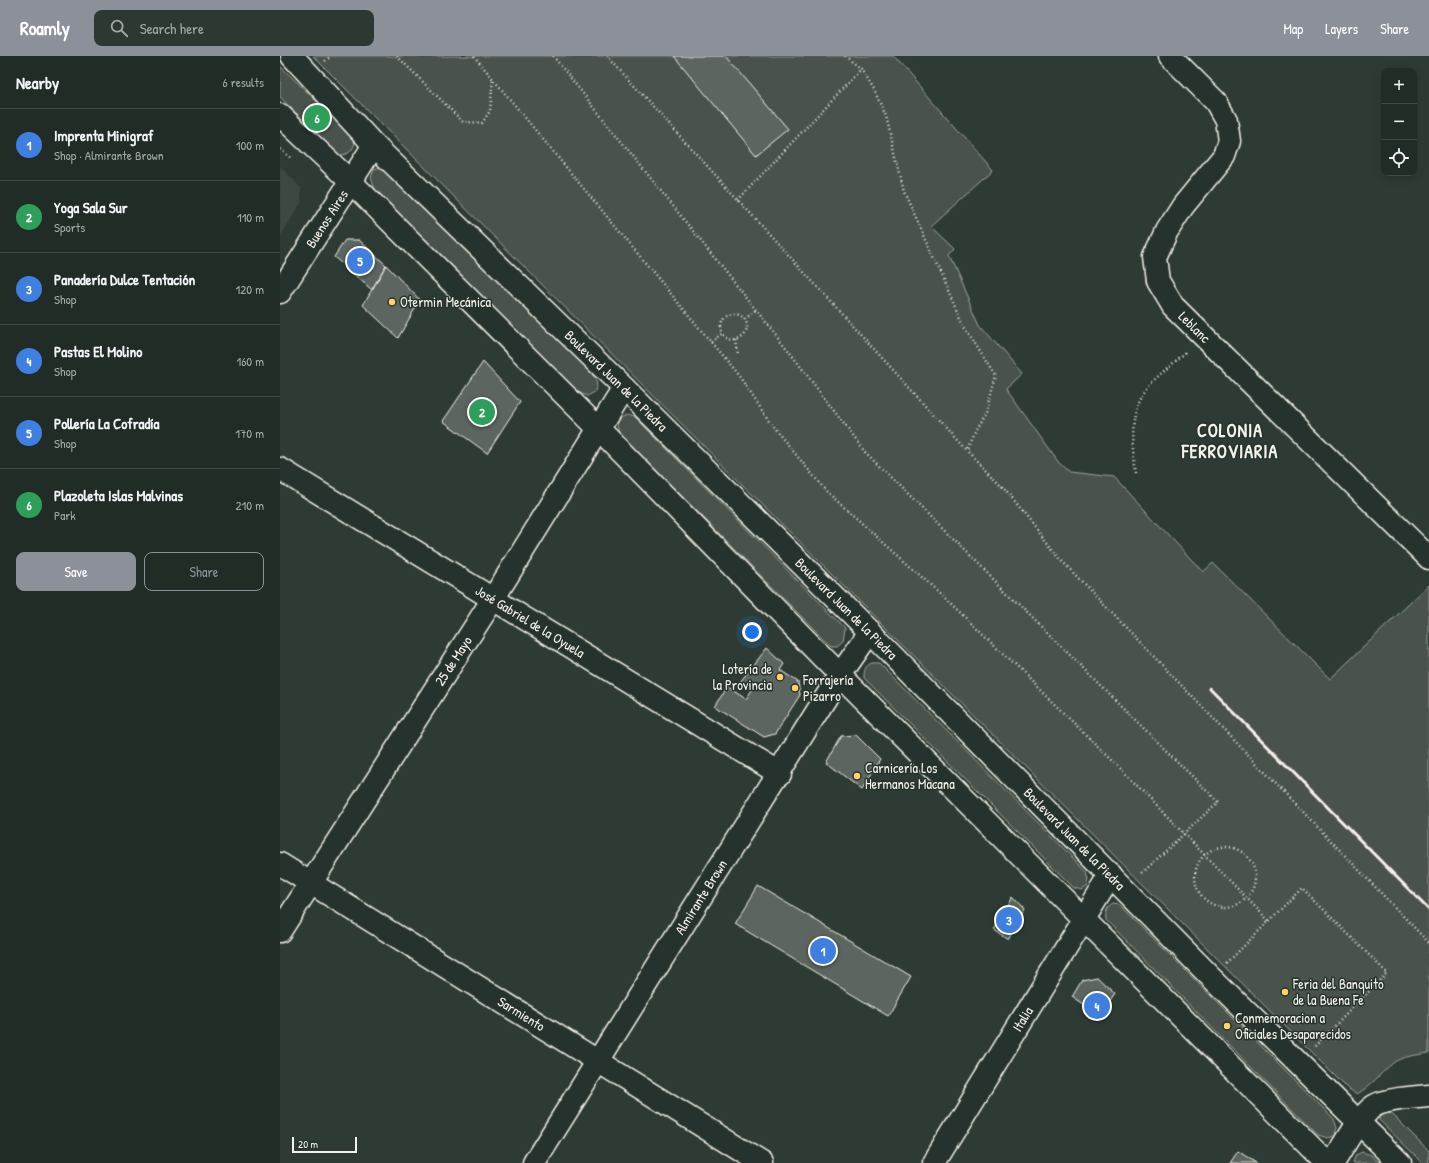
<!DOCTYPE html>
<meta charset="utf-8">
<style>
body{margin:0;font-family:"Patrick Hand",sans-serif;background:#2e3833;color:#f1f3f6}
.controls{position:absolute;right:12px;top:12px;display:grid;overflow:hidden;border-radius:8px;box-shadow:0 2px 10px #0003}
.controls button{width:36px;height:36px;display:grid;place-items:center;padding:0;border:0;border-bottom:1px solid #3f4844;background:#222c27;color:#f1f3f6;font:20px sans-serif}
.scale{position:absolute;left:12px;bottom:10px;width:65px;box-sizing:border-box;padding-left:4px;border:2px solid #f4f1e8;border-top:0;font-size:11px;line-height:14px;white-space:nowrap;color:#f4f1e8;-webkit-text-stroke:3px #26332d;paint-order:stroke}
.you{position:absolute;left:472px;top:576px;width:14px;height:14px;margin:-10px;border:3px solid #fff;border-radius:50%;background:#1a73e8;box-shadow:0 0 0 6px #1a73e833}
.badge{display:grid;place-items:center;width:26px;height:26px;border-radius:50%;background:#8c9099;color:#fff;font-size:13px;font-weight:700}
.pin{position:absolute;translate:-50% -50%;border:2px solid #fff;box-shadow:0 1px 4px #0006}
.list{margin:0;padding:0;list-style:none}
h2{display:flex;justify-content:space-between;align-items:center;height:52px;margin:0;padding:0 16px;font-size:17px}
h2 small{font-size:13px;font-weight:400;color:#a2a7a7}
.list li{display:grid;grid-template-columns:26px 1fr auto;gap:12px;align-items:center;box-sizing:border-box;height:72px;padding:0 16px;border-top:1px solid #3f4844}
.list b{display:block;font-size:15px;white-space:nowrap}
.list p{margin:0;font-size:13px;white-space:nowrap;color:#a2a7a7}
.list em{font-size:13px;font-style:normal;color:#a2a7a7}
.actions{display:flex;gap:8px;padding:12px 16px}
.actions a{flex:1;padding:9px 0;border:1px solid #8c9099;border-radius:8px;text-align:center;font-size:14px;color:#8c9099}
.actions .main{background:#8c9099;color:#fff}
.icon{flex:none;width:22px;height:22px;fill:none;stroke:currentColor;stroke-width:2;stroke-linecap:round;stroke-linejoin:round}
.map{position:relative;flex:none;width:1149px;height:1107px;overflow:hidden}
header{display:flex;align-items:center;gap:24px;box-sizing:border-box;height:56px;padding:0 20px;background:#8c9099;color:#fff}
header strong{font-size:19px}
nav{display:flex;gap:22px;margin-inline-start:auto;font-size:14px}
.search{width:280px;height:36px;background:#2e3833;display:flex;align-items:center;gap:10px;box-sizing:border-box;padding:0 14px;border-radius:8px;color:#a2a7a7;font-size:15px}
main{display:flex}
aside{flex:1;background:#222c27}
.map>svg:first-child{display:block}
.built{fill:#3c4841}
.green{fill:#48524c;stroke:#9ea29a}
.building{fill:#5c655e;stroke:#f4f1e8}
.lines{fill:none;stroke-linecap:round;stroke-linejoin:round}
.minor-casing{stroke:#f4f1e8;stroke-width:25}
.major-casing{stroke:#f4f1e8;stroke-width:25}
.path{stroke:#f4f1e8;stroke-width:2.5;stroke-dasharray:1 3;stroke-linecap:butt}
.minor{stroke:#26332d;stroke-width:22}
.major{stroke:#26332d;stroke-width:22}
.rail{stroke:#f4f1e8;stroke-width:3}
.poi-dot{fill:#ffd166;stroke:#26332d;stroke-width:1.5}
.labels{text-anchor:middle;stroke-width:3;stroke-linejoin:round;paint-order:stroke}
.street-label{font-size:14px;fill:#f4f1e8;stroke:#26332d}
.poi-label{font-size:14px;fill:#f4f1e8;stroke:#26332d;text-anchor:start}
.district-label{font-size:18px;font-weight:bold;letter-spacing:1px;fill:#f4f1e8;stroke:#26332d}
</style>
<header>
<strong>Roamly</strong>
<div class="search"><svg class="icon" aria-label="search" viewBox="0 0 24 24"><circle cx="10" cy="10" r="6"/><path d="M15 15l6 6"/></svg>Search here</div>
<nav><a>Map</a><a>Layers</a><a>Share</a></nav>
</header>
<main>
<aside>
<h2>Nearby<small>6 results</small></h2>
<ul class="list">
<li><span class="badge" style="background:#3f7fe0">1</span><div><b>Imprenta Minigraf</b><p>Shop · Almirante Brown</p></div><em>100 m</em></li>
<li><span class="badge" style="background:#2e9e5b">2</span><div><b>Yoga Sala Sur</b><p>Sports</p></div><em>110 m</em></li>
<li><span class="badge" style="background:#3f7fe0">3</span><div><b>Panadería Dulce Tentación</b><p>Shop</p></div><em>120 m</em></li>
<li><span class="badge" style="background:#3f7fe0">4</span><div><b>Pastas El Molino</b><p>Shop</p></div><em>160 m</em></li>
<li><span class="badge" style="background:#3f7fe0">5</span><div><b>Pollería La Cofradía</b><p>Shop</p></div><em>170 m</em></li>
<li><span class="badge" style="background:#2e9e5b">6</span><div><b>Plazoleta Islas Malvinas</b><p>Park</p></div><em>210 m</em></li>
</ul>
<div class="actions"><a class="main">Save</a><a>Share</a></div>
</aside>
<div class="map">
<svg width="1149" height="1107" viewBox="0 0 1149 1107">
<rect width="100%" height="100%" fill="#2e3b34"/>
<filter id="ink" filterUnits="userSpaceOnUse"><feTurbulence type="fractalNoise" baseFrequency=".025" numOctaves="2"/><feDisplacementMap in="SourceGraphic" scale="8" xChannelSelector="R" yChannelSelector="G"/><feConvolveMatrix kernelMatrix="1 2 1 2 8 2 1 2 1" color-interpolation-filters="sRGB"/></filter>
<g filter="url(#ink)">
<path class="built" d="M0 110 21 132V147L0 181Z"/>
<path class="green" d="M33 0H613L713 114 651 170 675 193 669 200 700 269 742 318 726 333 779 407 789 416 834 421 923 516 933 507 1050 623 1149 529V997C1138 999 1122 1000 1113 1007 1101 1017 1091 1030 1077 1038L1067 1032Z
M0 10 75 82C75 93 70 99 59 99L0 41Z
M103 110 113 113 312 318 317 327 315 336 307 340 297 336 95 133 91 122 94 113Z
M347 359 355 361 565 572 563 585 557 590H551L339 377 337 369 340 362Z
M592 607H599L807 816 809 824 807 831 802 834 794 832 584 622C584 614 585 610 592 607Z
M833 848 840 849 1054 1063 1057 1072 1054 1080 1048 1082 1038 1079 826 864C825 856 826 852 833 848Z
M1107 1056 1112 1058 1149 1095V1107H1143L1099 1064V1059Z
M1082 1096 1091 1099 1100 1107H1073L1076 1099Z"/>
<path class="building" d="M394 0H446L508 73 476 99Z
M65 184H79L106 209 92 234 54 201Z
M106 209 140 244 118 282 83 249Z
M203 306 240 346 207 397 163 365Z
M487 592 504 608 500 614 518 626 520 639 495 678 484 681 435 650 447 631 466 643 472 634 460 626Z
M576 679 600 703 582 734 546 706 561 680Z
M478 830 631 921 608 960 455 868Z
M733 841 745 854 728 883 714 874Z
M817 921 835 938 820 960 792 941 802 924Z
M958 1095 976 1107H950Z"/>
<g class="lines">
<defs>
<g id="minor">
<path id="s1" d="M890 0 936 46 946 64 949 85 944 100 903 150 887 175 875 201 878 225 893 250 1149 502"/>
<path id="s2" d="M0 236 94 89"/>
<path id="s3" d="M0 413 500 718"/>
<path id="s4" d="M0 808 482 1107"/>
<path id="s5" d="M0 875 213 543 344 332"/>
<path id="s6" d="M254 1107 560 619 590 576"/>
<path id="s7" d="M654 1107 831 819"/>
<path d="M1053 1107C1063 1092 1080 1059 1094 1050 1105 1043 1136 1041 1149 1040"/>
</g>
<g id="major">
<path id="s8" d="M12 0 94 89 344 332 590 576 932 922 1120 1107"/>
<path d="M0 59 69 124 318 372 560 619 1047 1107"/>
</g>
</defs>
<use href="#minor" class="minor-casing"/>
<use href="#major" class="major-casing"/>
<path class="path" d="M117 0 183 66 202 67 210 55 213 23
M194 0 459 320 494 372 546 435 664 541 836 708 989 865
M273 0 508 294 585 396 938 746 861 818
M327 0 687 395 721 429 781 504 1149 887
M565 0 581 13 594 34 606 60 624 135 685 270 716 320 705 358 695 375 687 395
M45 5 51 0
M0 93 12 103
M458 144 581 13
M441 271a13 13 0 1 1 26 0a13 13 0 1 1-26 0Z
M465 263 476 254
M456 284 458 298
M431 286 443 277
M856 417C852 389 847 356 866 333 877 319 894 307 907 295
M915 821a30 30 0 1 1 60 0a30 30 0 1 1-60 0Z
M947 907 1022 832 1107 917 1034 991"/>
<use href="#minor" class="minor"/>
<use href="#major" class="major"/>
<path class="rail" d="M930 632 1149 854"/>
</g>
</g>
<g class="poi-dot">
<circle cx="112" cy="246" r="4"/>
<circle cx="500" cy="621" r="4"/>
<circle cx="515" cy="632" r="4"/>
<circle cx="577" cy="720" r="4"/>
<circle cx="1005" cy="936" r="4"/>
<circle cx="947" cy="970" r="4"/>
</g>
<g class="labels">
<g class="street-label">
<text dy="5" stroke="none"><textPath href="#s2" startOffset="87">Buenos Aires</textPath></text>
<text dy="5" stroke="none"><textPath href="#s1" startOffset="329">Leblanc</textPath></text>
<text dy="5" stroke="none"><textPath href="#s8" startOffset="459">Boulevard Juan de la Piedra</textPath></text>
<text dy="5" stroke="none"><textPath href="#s8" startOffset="783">Boulevard Juan de la Piedra</textPath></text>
<text dy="5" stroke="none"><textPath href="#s3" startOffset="293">José Gabriel de la Oyuela</textPath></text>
<text dy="5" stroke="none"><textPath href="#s5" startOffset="321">25 de Mayo</textPath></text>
<text dy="5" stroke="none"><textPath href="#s8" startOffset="1107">Boulevard Juan de la Piedra</textPath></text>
<text dy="5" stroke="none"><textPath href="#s6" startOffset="314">Almirante Brown</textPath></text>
<text dy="5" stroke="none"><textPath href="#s4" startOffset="284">Sarmiento</textPath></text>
<text dy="5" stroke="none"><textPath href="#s7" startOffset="169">Italia</textPath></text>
</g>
<g class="poi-label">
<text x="120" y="251">Otermin Mecánica</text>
<text x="492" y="618" text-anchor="end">Lotería de<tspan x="492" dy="16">la Provincia</tspan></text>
<text x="523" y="629">Forrajería<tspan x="523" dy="16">Pizarro</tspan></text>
<text x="585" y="717">Carnicería Los<tspan x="585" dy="16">Hermanos Macana</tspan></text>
<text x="1013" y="933">Feria del Banquito<tspan x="1013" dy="16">de la Buena Fe</tspan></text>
<text x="955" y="967">Conmemoracion a<tspan x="955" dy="16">Oficiales Desaparecidos</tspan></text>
</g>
<g class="district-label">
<text x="950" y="381">COLONIA<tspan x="950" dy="21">FERROVIARIA</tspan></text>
</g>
</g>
</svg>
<div class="controls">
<button>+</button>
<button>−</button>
<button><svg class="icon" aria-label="locate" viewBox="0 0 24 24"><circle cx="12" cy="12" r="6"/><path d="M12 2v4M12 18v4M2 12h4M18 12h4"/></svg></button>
</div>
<div class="scale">20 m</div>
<div class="you"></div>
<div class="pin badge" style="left:543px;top:895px;background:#3f7fe0">1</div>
<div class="pin badge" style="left:202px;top:356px;background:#2e9e5b">2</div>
<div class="pin badge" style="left:729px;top:864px;background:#3f7fe0">3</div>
<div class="pin badge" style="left:817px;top:950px;background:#3f7fe0">4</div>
<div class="pin badge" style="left:80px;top:205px;background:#3f7fe0">5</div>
<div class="pin badge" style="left:37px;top:62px;background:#2e9e5b">6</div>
</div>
</main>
